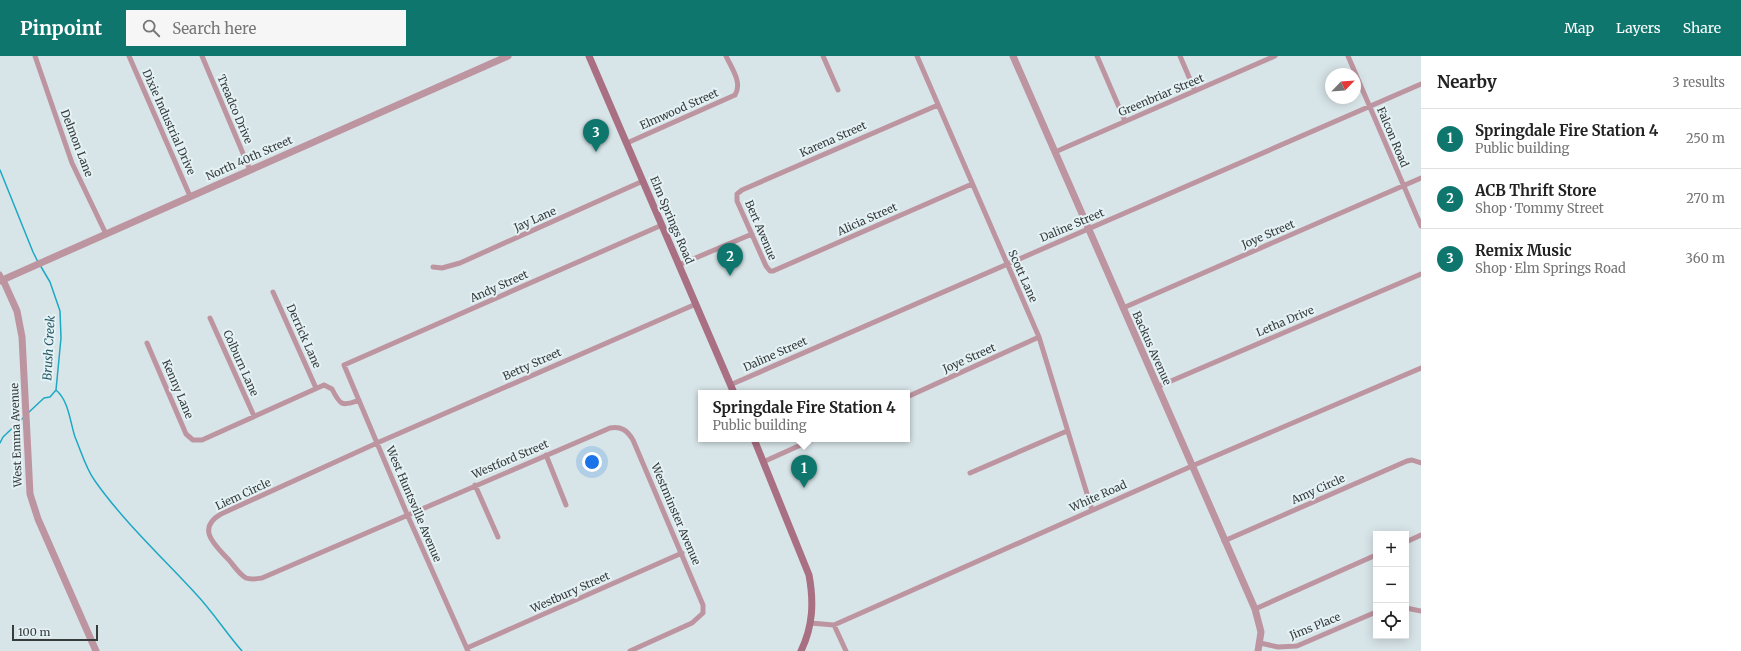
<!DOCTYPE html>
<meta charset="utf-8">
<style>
body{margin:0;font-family:Merriweather,serif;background:#f6f6f6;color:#222}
.controls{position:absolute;right:12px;bottom:12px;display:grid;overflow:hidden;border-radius:0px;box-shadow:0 2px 10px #0003}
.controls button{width:36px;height:36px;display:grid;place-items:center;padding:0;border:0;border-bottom:1px solid #e0e0e0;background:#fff;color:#222;font:20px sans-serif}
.compass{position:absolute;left:1325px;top:12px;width:36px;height:36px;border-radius:50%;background:#fff;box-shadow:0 2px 10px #0003;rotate:65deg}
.scale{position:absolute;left:12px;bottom:10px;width:86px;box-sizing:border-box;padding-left:4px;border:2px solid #363b3c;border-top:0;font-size:11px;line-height:14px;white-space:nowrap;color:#363b3c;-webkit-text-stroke:3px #e5f2f5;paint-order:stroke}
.you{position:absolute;left:592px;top:406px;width:14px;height:14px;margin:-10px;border:3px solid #fff;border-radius:50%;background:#1a73e8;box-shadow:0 0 0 6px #1a73e833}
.badge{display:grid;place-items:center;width:26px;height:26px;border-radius:50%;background:#0f766e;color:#fff;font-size:13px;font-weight:700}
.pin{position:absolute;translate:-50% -33px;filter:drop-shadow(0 1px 2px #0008)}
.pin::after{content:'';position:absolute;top:21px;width:14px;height:12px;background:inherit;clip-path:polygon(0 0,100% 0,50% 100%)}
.popup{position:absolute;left:698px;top:334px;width:212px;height:52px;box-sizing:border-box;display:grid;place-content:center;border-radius:0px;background:#fff;filter:drop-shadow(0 1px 3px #0005);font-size:13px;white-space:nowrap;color:#767676}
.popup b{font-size:15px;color:#222}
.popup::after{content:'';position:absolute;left:50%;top:100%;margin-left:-8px;border:8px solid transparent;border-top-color:#fff}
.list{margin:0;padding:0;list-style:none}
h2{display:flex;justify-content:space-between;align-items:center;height:52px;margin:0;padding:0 16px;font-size:17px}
h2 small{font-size:13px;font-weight:400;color:#767676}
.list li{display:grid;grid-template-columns:26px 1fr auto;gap:12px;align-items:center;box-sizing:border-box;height:60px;padding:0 16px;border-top:1px solid #e0e0e0}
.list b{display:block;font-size:15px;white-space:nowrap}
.list p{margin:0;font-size:13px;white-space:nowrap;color:#767676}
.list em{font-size:13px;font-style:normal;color:#767676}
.icon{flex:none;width:22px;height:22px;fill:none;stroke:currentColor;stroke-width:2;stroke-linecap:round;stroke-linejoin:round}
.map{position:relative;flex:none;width:1421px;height:595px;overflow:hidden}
header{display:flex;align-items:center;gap:24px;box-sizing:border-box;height:56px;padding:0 20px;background:#0f766e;color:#fff}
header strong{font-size:19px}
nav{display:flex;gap:22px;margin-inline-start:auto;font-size:14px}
.search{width:280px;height:36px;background:#f6f6f6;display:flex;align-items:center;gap:10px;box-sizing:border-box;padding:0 14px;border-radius:0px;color:#767676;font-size:15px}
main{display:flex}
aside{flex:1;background:#fff}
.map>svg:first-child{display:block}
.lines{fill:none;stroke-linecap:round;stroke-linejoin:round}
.stream{stroke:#1da8c4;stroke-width:1.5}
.minor{stroke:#bd95a1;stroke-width:5}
.tertiary{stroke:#bd95a1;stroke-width:7}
.secondary{stroke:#a96f82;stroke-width:7}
.labels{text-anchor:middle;stroke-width:4;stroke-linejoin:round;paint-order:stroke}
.street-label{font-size:11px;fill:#363b3c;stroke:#e5f2f5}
.water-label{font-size:12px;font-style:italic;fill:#275a67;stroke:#e5f2f5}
</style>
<header>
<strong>Pinpoint</strong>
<div class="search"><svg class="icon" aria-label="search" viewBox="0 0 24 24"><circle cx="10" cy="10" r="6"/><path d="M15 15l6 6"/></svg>Search here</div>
<nav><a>Map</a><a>Layers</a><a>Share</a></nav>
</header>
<main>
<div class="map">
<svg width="1421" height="595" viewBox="0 0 1421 595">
<rect width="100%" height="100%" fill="#d8e5e8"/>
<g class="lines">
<path class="stream" d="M0 114 33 196 38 206
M56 334C69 345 70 366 75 381 81 395 86 413 95 425 124 466 162 501 196 538 213 556 226 577 242 595
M28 357 44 342 50 341 56 334 61 282 60 255 50 226 40 209
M0 387 3 381 23 362"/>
<path class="minor" d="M35 0 72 107 106 178
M129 0 190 140
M202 0 250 114
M823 0 838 34
M917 0 1039 281 1092 454
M1097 0 1125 65
M1180 0 1195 35
M1348 0 1421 170
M938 49 742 134 737 138V145L766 210 770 215H773L972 128
M627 87 735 39C743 27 731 11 726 0
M1055 96 1275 0
M679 209 752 178
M433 211 442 212 460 207 643 125
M0 218 3 224
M273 236 316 332
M1123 252 1421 122
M210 262 254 360
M147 287 186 378 193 384H202L324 329 332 333C340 349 342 351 359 344
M730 329 1421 28
M1157 331 1421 218
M907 341 1039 281
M546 399 566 449
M763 406 814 383
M970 417 1067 375
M475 429 498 481
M1224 485 1407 405 1412 404 1421 407
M1406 486 1421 479
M1406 552 1421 555
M1255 553 1376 499
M810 567 834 569 1192 410 1421 312
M834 569 846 595
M1260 587 1278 591 1297 590 1376 556
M467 592 682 497
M468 595 407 458 344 309 662 169
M630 595 692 567 703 557V549L633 384C627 374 621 370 610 372L262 522C256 523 251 524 246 522 240 519 234 510 229 504 216 490 195 473 221 458L377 387 696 248"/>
<path class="tertiary" d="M1013 0 1255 553 1261 576 1258 595
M3 224 17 255 22 281 30 438 38 463 96 595
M0 225 508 0"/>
<path class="secondary" d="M589 0 734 337
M754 383 809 519C814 546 813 570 801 595"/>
</g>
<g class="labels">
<g class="street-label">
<text transform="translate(1161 39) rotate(-23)" y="4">Greenbriar Street</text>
<text transform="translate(235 53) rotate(67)" y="4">Treadco Drive</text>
<text transform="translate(679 53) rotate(-24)" y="4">Elmwood Street</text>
<text transform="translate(169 66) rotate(66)" y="4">Dixie Industrial Drive</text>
<text transform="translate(1393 81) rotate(67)" y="4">Falcon Road</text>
<text transform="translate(833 83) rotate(-24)" y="4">Karena Street</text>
<text transform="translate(77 87) rotate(69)" y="4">Delmon Lane</text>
<text transform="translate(249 102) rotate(-24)" y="4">North 40th Street</text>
<text transform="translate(535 163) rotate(-24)" y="4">Jay Lane</text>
<text transform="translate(867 163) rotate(-24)" y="4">Alicia Street</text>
<text transform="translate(672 164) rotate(67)" y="4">Elm Springs Road</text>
<text transform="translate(1072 169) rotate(-23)" y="4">Daline Street</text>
<text transform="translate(761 174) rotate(67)" y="4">Bert Avenue</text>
<text transform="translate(1268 178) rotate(-23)" y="4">Joye Street</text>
<text transform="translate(1023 220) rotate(66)" y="4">Scott Lane</text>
<text transform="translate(499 230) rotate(-24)" y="4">Andy Street</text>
<text transform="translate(1285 265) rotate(-23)" y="4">Letha Drive</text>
<text transform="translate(304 280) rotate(66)" y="4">Derrick Lane</text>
<text transform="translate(1152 292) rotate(66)" y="4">Backus Avenue</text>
<text transform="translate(775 298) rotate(-24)" y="4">Daline Street</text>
<text transform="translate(969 302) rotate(-24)" y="4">Joye Street</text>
<text transform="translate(241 307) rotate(66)" y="4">Colburn Lane</text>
<text transform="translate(532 308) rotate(-24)" y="4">Betty Street</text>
<text transform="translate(178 333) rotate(67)" y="4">Kenny Lane</text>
<text transform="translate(16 379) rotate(-92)" y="4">West Emma Avenue</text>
<text transform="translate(510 403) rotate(-23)" y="4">Westford Street</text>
<text transform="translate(1318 433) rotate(-24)" y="4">Amy Circle</text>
<text transform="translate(243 438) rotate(-25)" y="4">Liem Circle</text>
<text transform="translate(1098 440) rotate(-24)" y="4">White Road</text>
<text transform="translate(414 448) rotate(67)" y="4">West Huntsville Avenue</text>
<text transform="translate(676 458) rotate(67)" y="4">Westminster Avenue</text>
<text transform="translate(570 536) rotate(-24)" y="4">Westbury Street</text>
<text transform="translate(1315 570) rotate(-22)" y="4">Jims Place</text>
</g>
<g class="water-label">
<text transform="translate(49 292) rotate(-87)" y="4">Brush Creek</text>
</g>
</g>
</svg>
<div class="controls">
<button>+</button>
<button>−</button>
<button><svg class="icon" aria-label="locate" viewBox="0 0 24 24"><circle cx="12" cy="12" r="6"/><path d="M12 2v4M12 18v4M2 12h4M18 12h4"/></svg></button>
</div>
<svg class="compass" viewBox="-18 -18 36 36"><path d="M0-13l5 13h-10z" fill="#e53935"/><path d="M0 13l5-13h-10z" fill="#767676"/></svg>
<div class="scale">100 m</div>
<div class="you"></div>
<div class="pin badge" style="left:804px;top:432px">1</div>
<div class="popup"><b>Springdale Fire Station 4</b>Public building</div>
<div class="pin badge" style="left:730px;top:220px">2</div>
<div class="pin badge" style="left:596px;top:96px">3</div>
</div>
<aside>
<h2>Nearby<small>3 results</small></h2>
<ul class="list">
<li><span class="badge">1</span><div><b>Springdale Fire Station 4</b><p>Public building</p></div><em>250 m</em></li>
<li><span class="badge">2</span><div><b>ACB Thrift Store</b><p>Shop · Tommy Street</p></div><em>270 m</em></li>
<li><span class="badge">3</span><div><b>Remix Music</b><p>Shop · Elm Springs Road</p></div><em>360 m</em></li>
</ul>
</aside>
</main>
